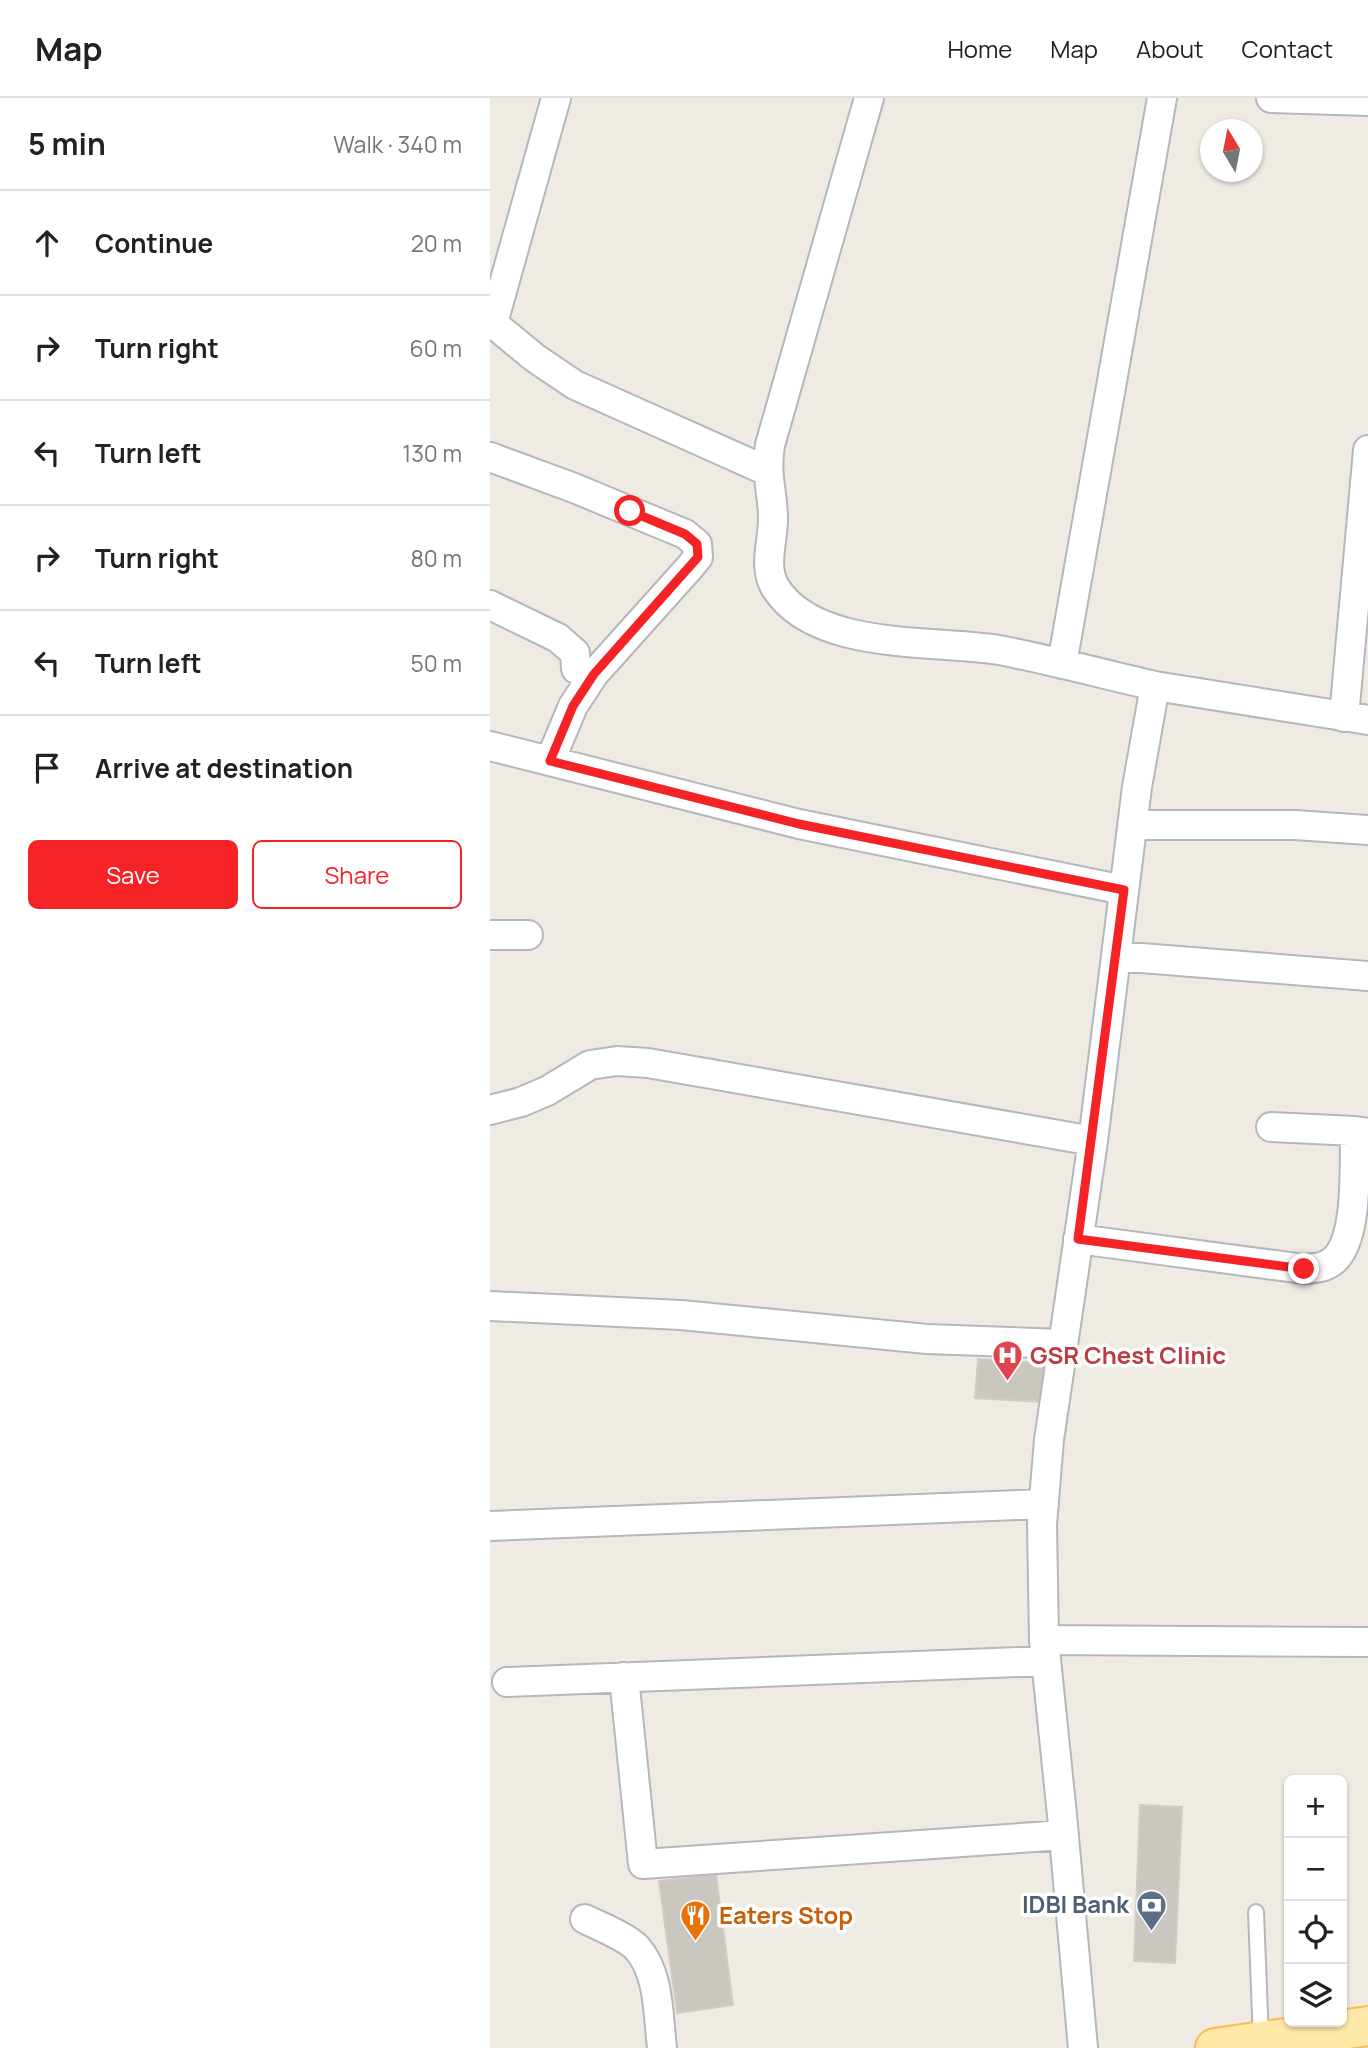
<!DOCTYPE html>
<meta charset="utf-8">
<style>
body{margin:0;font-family:Manrope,sans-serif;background:#f6f6f6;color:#222}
.controls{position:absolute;right:21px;bottom:21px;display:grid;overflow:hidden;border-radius:10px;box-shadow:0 2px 5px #0004}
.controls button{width:63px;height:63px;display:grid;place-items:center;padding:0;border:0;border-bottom:2px solid #e0e0e0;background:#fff;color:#222;font:35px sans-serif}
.compass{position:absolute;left:710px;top:21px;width:63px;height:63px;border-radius:50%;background:#fff;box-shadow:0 2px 5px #0004;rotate:350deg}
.stop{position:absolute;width:21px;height:21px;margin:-16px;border:5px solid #f52326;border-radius:50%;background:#fff}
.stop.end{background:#f52326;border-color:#fff;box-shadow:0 2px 7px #0008}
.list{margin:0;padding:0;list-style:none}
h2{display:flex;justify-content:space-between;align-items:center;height:91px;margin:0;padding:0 28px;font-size:30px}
h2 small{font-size:23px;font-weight:400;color:#767676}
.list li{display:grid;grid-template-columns:46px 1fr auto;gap:21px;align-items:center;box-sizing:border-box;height:105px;padding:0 28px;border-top:2px solid #e0e0e0}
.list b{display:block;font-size:26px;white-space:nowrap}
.list em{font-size:23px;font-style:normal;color:#767676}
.actions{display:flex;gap:14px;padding:21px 28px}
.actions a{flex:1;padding:16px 0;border:2px solid #f52326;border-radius:10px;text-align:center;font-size:24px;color:#f52326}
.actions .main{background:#f52326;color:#fff}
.icon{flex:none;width:38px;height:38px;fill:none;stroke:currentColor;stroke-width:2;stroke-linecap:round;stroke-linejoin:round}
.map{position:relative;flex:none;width:878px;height:1950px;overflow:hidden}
header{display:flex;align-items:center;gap:42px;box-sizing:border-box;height:98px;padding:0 35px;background:#fff;border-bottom:2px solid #e0e0e0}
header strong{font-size:33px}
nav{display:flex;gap:38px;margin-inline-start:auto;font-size:24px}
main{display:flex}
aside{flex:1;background:#fff}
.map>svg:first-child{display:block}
.building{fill:#cac6c0;stroke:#d4ccc1;stroke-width:2}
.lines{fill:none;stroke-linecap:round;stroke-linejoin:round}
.service-casing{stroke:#b4b7bb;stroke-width:18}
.minor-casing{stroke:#b4b7bb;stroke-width:32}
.primary-casing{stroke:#fbbb50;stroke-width:42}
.service{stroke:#fff;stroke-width:14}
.minor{stroke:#fff;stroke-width:28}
.primary{stroke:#ffe9a8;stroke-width:38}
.route{stroke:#f52326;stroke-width:9}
.labels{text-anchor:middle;stroke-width:7;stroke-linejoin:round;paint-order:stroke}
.health-label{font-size:24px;font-weight:bold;fill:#be3a42;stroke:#fff;text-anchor:start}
.service-label{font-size:24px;font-weight:bold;fill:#4e5e75;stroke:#fff;text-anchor:end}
.food-label{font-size:24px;font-weight:bold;fill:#c56008;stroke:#fff;text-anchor:start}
</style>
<header>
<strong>Map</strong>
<nav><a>Home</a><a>Map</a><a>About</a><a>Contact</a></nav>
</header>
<main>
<aside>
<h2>5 min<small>Walk · 340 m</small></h2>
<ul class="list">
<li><svg class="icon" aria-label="ahead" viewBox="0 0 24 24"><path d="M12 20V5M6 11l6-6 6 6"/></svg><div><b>Continue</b></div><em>20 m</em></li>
<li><svg class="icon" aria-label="right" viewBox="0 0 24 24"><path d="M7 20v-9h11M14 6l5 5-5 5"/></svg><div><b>Turn right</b></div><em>60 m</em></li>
<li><svg class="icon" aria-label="left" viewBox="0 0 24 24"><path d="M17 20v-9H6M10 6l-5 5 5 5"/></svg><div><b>Turn left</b></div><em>130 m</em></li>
<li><svg class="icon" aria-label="right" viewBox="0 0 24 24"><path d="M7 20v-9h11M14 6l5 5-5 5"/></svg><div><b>Turn right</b></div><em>80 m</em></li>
<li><svg class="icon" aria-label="left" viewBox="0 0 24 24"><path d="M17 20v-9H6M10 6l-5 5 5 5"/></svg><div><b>Turn left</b></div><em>50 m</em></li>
<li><svg class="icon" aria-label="arrive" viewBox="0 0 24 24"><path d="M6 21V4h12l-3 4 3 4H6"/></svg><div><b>Arrive at destination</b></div></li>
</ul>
<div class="actions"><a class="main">Save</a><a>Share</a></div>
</aside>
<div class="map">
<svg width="878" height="1950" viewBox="0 0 878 1950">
<rect width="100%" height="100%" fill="#efebe3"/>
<path class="building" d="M488 1261 554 1265 552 1304 485 1300Z
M650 1707 692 1709 685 1865 644 1863Z
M226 1776 243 1907 187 1915 169 1783Z"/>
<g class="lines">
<defs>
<path id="service" d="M766 1814 771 1942"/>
<path id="minor" d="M379 0 280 347C275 378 283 394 283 421 283 444 273 468 285 489 325 554 445 541 509 552 561 562 613 576 665 588
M781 0 878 3
M0 223 45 260 85 287 277 373
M3 225 66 0
M0 359 84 390 195 436 207 446 208 459 200 469 104 576 83 608 60 663
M0 507 68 540 85 555 86 571 104 576
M572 566 672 0
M854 619 878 352
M0 648 309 726 634 792
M642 727H805L878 732
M0 837H38
M626 858 878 878
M0 1012 31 1004 57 993 100 967 127 963 158 965 603 1043
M781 1029 865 1033
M588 1141 814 1171C826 1170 835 1170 844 1162 869 1140 864 1066 865 1033L878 1035
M0 1208 191 1217 437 1241 573 1246
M0 1428 554 1406
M554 1542 878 1544
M134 1579 153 1766 574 1737
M17 1584 556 1563
M95 1821C109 1828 137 1839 147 1850 170 1876 168 1918 172 1950
M593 1950 572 1717 554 1542 552 1426 559 1342 603 1043 647 689 665 588 878 622"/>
<path id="primary" d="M725 1950 878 1928"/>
</defs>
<use href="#service" class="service-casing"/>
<use href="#minor" class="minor-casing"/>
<use href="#primary" class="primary-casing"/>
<use href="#service" class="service"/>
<use href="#minor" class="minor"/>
<use href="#primary" class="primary"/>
</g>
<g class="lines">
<path class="route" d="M140 413 195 436 207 446 208 459 104 576 83 608 60 663 309 726 634 792 588 1141 814 1171"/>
</g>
<defs>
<symbol id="hospital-pin" viewBox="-11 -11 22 30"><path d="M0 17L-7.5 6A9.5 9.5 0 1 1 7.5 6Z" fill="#e0444e" stroke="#fff"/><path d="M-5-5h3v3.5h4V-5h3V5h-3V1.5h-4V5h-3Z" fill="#fff"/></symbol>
<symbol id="bank-pin" viewBox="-11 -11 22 30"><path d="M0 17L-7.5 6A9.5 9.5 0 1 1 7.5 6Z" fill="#5c6f8a" stroke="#fff"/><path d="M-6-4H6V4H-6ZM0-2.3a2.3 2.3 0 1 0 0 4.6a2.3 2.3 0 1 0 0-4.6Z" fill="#fff"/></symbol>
<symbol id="restaurant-pin" viewBox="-11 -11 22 30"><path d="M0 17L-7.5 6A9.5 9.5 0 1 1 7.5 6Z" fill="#e8710a" stroke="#fff"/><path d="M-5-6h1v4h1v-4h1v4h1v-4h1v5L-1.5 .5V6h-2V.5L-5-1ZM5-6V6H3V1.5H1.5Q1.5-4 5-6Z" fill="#fff"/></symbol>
</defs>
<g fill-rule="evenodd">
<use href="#hospital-pin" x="500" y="1240" width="35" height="47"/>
<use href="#bank-pin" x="644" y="1790" width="35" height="47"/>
<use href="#restaurant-pin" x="188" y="1800" width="35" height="47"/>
</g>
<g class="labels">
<g class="health-label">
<text x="540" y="1266">GSR Chest Clinic</text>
</g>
<g class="service-label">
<text x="639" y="1815">IDBI Bank</text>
</g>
<g class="food-label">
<text x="229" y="1826">Eaters Stop</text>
</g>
</g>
</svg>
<div class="controls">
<button>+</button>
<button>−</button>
<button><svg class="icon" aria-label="locate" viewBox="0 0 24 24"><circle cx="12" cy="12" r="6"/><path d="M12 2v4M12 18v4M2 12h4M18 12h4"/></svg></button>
<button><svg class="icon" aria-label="layers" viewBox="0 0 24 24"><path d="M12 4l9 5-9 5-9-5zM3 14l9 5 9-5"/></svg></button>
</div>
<svg class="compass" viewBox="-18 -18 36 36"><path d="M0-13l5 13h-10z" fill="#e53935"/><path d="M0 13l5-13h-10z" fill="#767676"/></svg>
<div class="stop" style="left:140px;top:413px"></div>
<div class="stop end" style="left:814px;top:1171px"></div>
</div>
</main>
